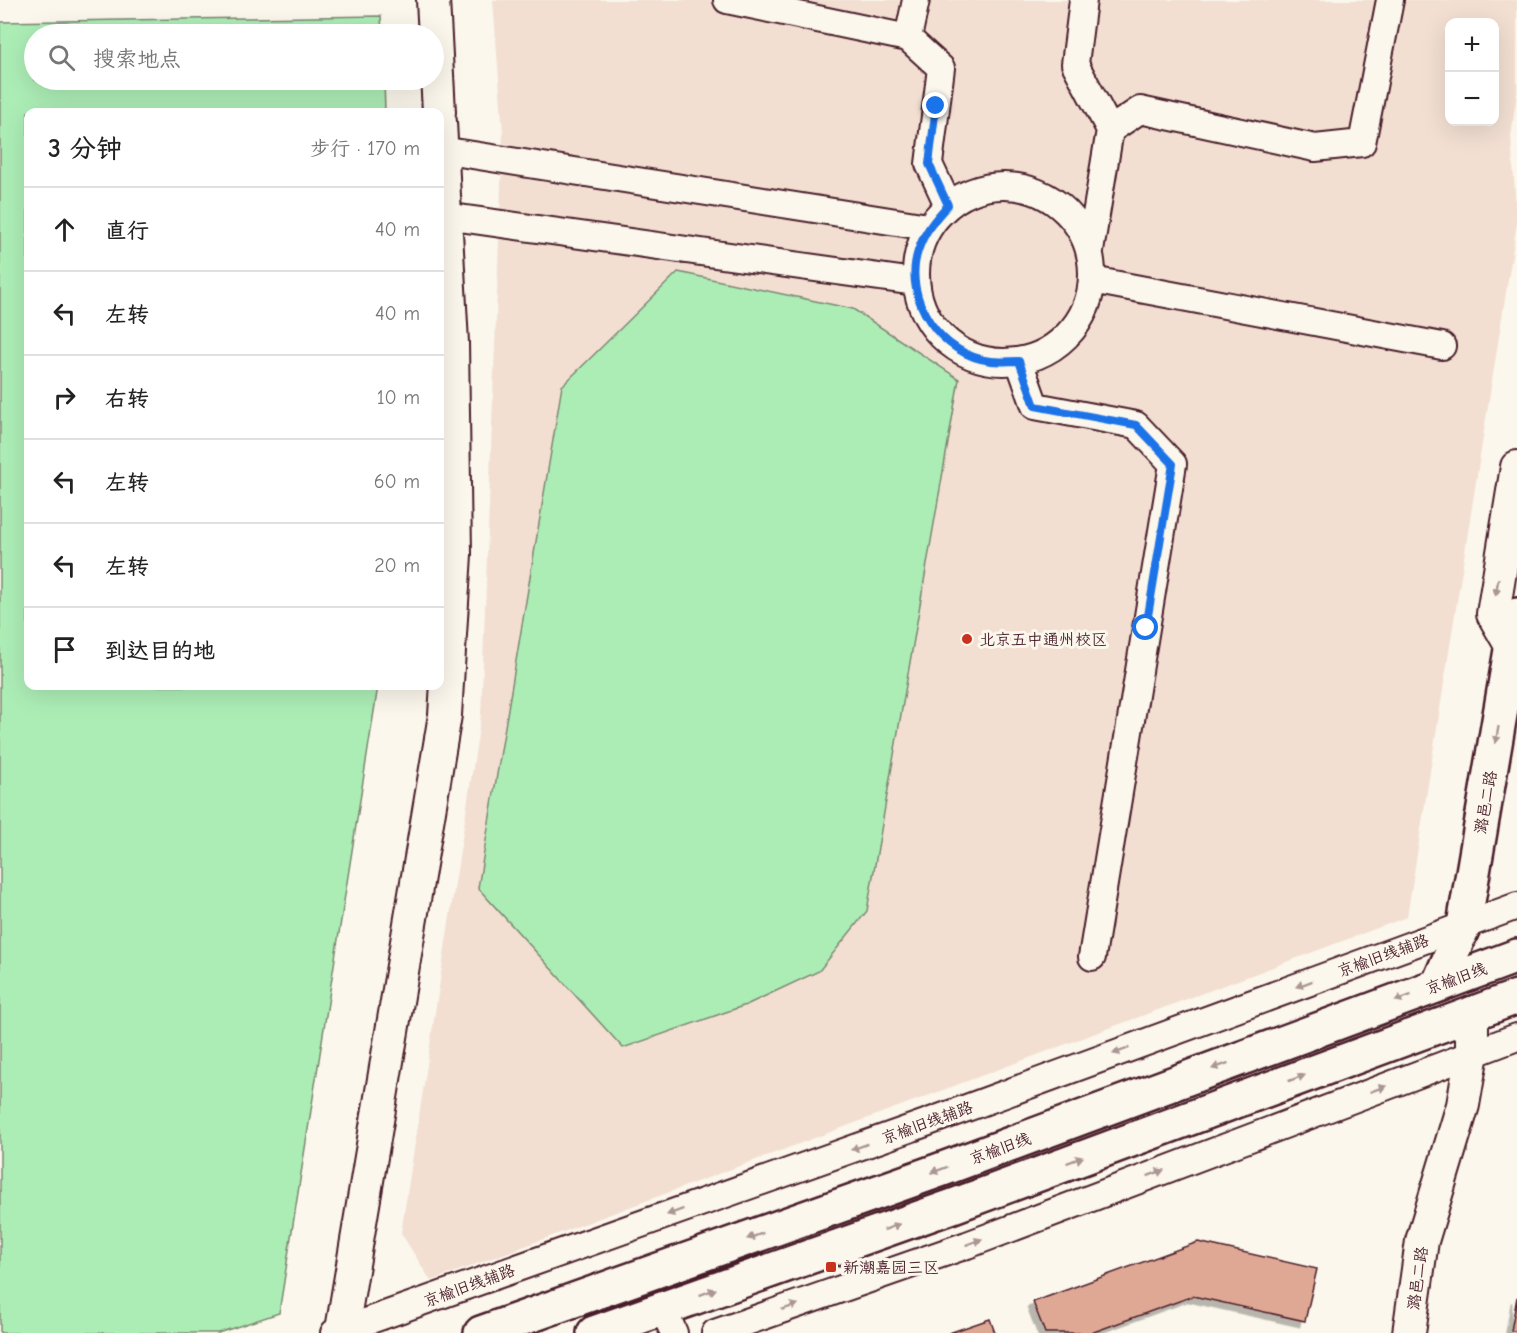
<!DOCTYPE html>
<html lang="zh">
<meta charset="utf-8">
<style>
body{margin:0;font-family:"Comic Neue","LXGW WenKai TC",sans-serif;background:#f6f6f6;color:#222}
.controls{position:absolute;right:18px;top:18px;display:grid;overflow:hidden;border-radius:12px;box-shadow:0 6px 24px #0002}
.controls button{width:54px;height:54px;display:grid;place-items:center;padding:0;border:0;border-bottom:2px solid #e0e0e0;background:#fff;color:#222;font:30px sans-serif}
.stop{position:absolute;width:18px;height:18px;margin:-14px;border:4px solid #1a73e8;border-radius:50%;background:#fff}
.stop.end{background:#1a73e8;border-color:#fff;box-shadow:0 2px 6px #0008}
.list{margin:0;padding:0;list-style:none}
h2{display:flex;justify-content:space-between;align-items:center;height:78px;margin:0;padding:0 24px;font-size:26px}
h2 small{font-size:20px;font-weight:400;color:#767676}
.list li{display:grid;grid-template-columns:39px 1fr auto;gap:18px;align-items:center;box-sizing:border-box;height:84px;padding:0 24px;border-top:2px solid #e0e0e0}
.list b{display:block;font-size:22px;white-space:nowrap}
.list em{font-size:20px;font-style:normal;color:#767676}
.icon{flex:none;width:33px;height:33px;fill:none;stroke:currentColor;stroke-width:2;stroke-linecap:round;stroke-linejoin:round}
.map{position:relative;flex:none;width:1517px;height:1333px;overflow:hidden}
.search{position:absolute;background:#fff;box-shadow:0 6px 24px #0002;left:24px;top:24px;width:420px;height:66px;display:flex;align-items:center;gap:15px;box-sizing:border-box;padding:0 21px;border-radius:33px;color:#767676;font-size:22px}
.panel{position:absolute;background:#fff;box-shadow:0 6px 24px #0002;left:24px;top:108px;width:420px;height:582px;border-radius:12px}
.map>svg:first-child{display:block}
.built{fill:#f2dfd2;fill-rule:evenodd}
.green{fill:#acedb6;stroke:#7b8670;stroke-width:1.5}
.building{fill:#dea894;stroke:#4a1f2b;stroke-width:1.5;filter:url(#shadow)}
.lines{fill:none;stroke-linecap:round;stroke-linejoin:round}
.minor-casing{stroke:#4a1f2b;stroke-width:30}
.tertiary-casing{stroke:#4a1f2b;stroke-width:36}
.secondary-casing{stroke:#4a1f2b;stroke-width:38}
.minor{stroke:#fbf7ec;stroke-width:26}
.tertiary{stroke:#fbf7ec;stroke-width:32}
.secondary{stroke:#fbf7ec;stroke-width:33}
.oneway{fill:#ab9695}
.route{stroke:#1a73e8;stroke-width:8}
.poi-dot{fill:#c8321e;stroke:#fbf7ec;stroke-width:2}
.labels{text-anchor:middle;stroke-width:6;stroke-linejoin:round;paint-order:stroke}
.poi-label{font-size:16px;fill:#4a1f2b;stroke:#fbf7ec;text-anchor:start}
.street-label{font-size:16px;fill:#4a1f2b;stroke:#fbf7ec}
</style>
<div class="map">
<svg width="1517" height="1333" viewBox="0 0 1517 1333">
<defs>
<filter id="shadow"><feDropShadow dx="-5.5" dy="5.5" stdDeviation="0" flood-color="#0004"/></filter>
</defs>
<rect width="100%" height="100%" fill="#fbf7ec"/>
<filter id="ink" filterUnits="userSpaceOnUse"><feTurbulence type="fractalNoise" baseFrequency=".0167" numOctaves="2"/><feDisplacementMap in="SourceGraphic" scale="12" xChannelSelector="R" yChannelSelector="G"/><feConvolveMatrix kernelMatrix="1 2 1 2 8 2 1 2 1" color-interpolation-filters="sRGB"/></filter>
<g filter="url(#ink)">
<path class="built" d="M493 0H1517V93L1511 136 1517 223 1407 917 431 1281 401 1233 481 715 503 133ZM1450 22H1494V122H1450Z"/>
<path class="green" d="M381 16 382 34H34V80H384L385 112H28V686H378L279 1313 218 1333H0V22Z
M678 272 853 309 959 379 867 911 819 971 746 1005 623 1048 478 888 562 386Z"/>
<path class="building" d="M1198 1242 1317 1269 1305 1321 1193 1296 1091 1333H1045L1033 1302Z
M1517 1297V1332L1511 1331Z
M990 1319 995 1333H949Z"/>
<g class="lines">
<defs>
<path id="minor" d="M727 0 908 38
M916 0 908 38 941 68 929 164 948 205
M1083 0 1075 64 1110 130 1090 251
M1110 130 1140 110 1315 148 1362 143 1390 0
M441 150 928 227
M916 274a88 88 0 1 1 176 0a88 88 0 1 1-176 0Z
M445 216 915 282
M1092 280 1442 346
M1019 361 1035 406 1136 425 1173 464 1092 957
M663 1309 674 1333
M334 1333 923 1124 1517 906
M715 1333 967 1245 1517 1037"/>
<path id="tertiary" d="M433 0 439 112
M1512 647 1493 614 1517 467
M342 1330 445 715 455 554 452 343 440 122
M1409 1333 1422 1241 1463 1105 1472 1053V1013"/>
<path id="secondary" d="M1438 985 1464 925 1517 615
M481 1333 940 1170 1517 956
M594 1333 953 1206 1517 997"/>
</defs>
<use href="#minor" class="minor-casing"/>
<use href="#tertiary" class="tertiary-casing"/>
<use href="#secondary" class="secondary-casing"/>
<use href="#minor" class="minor"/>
<use href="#tertiary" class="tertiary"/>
<use href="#secondary" class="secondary"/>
</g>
<defs><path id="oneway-solid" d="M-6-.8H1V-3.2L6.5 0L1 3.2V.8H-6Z" transform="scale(1.5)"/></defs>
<g class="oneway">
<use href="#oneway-solid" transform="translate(1497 587) rotate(99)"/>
<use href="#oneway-solid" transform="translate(1497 735) rotate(100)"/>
<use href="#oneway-solid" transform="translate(1304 984) rotate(160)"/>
<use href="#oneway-solid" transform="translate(1403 998) rotate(160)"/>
<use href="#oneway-solid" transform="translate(1121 1051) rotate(160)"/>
<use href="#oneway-solid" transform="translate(1220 1066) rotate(160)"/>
<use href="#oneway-solid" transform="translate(1297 1078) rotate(-20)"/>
<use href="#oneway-solid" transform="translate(1378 1089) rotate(-21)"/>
<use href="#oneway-solid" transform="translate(859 1147) rotate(160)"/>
<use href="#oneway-solid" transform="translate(1075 1160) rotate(-20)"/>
<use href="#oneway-solid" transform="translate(939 1170) rotate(160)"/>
<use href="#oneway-solid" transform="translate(1156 1173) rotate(-21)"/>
<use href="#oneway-solid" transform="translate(675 1212) rotate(160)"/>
<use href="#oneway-solid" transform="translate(892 1227) rotate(-20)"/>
<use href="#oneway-solid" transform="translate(755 1236) rotate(160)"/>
<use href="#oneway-solid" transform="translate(974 1242) rotate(-21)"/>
<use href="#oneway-solid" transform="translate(708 1292) rotate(-20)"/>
<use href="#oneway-solid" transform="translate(790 1307) rotate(-19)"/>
</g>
</g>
<g class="lines" filter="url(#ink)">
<path class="route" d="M936 106 929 164 948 205C935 219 924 232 918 251 902 299 942 356 991 361 1000 362 1010 361 1019 361L1035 406 1136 425 1173 464 1146 628"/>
</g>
<g class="poi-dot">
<circle cx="967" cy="639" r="6"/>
<rect x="825" y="1261" width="12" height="12" rx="3"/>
</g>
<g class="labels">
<g class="poi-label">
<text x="979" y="645">北京五中通州校区</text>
<text x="843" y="1273">新潮嘉园三区</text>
</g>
<g class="street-label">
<text transform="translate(1485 802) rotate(-80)" y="6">潞邑二路</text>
<text transform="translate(1383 955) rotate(-20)" y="6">京榆旧线辅路</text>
<text transform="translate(1456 978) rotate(-20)" y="6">京榆旧线</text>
<text transform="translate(927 1122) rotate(-20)" y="6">京榆旧线辅路</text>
<text transform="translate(1000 1148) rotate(-20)" y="6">京榆旧线</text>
<text transform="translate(1417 1278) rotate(-82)" y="6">潞邑二路</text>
<text transform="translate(469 1285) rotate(-20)" y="6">京榆旧线辅路</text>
</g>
</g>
</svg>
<div class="controls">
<button>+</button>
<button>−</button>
</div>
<div class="stop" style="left:1146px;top:628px"></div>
<div class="stop end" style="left:936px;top:106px"></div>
<div class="search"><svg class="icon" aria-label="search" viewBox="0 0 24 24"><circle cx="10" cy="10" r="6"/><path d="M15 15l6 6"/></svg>搜索地点</div>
<section class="panel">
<h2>3 分钟<small>步行 · 170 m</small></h2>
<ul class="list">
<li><svg class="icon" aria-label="ahead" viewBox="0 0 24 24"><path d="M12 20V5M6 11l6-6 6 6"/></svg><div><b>直行</b></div><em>40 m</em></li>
<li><svg class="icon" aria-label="left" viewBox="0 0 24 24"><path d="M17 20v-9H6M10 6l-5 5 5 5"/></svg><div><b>左转</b></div><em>40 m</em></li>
<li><svg class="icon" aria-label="right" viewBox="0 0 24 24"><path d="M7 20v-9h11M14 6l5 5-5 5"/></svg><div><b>右转</b></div><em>10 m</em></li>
<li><svg class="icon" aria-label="left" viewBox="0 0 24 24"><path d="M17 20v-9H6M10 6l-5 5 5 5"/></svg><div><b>左转</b></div><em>60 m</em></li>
<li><svg class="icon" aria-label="left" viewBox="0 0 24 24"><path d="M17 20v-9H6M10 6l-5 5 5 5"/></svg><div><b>左转</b></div><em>20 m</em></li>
<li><svg class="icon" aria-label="arrive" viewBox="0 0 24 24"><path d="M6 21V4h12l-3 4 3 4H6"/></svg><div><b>到达目的地</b></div></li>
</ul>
</section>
</div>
